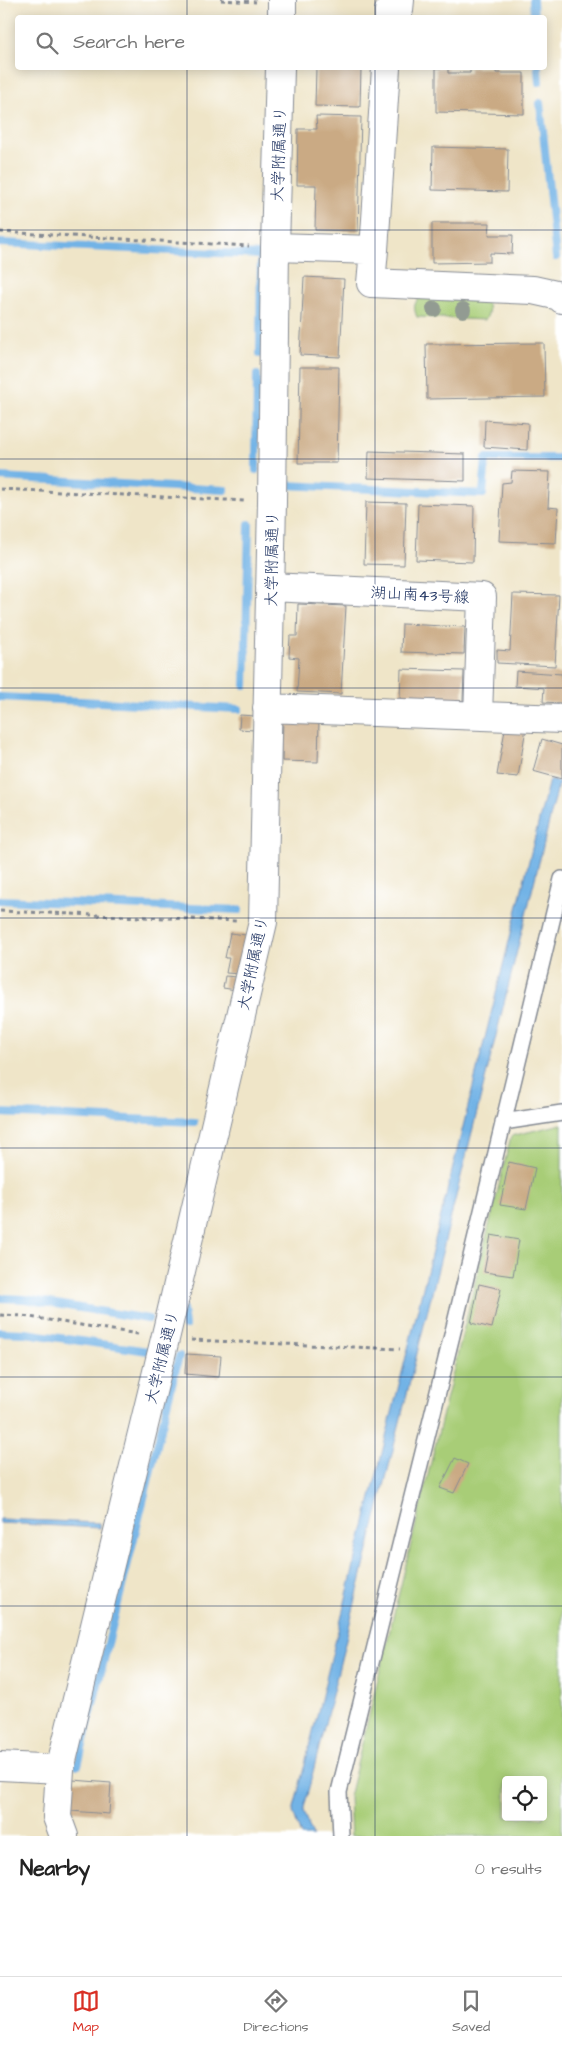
<!DOCTYPE html>
<meta charset="utf-8">
<style>
body{margin:0;font-family:"Architects Daughter","Klee One",sans-serif;background:#f2f2f2;color:#222}
.controls{position:absolute;right:15px;bottom:15px;display:grid;overflow:hidden;border-radius:5px;box-shadow:0 2px 12px #0003}
.controls button{width:45px;height:45px;display:grid;place-items:center;padding:0;border:0;border-bottom:1px solid #e0e0e0;background:#fff;color:#222;font:25px sans-serif}
.list{margin:0;padding:0;list-style:none}
h2{display:flex;justify-content:space-between;align-items:center;height:65px;margin:0;padding:0 20px;font-size:21px}
h2 small{font-size:16px;font-weight:400;color:#767676}
.icon{flex:none;width:28px;height:28px;fill:none;stroke:currentColor;stroke-width:2;stroke-linecap:round;stroke-linejoin:round}
.map{position:relative;flex:none;width:562px;height:1836px;overflow:hidden}
.search{position:absolute;background:#fff;box-shadow:0 2px 12px #0003;left:15px;right:15px;top:15px;height:55px;display:flex;align-items:center;gap:12px;box-sizing:border-box;padding:0 18px;border-radius:5px;color:#767676;font-size:19px}
.sheet{height:140px;background:#fff}
nav{display:flex;justify-content:space-around;align-items:center;box-sizing:border-box;height:70px;border-top:1px solid #e0e0e0;background:#fff;font-size:14px;color:#767676}
nav a{display:grid;justify-items:center;gap:2px}
nav .on{color:#d93025}
.map>svg:first-child{display:block}
.green{fill:#a8cd77;stroke:#627e6a;fill-rule:evenodd}
.water{fill:#72b3e6;stroke:#4671a2}
.lines{fill:none;stroke-linecap:round;stroke-linejoin:round}
.stream{stroke:#72b3e6;stroke-width:8}
.building{fill:#caaa84}
.service-casing{stroke:#858a93;stroke-width:18}
.minor-casing{stroke:#858a93;stroke-width:30}
.path{stroke:#858a93;stroke-width:3;stroke-dasharray:4 4;stroke-linecap:butt}
.service{stroke:#fff;stroke-width:15}
.minor{stroke:#fff;stroke-width:28}
.tree{fill:#929b92}
.grid{fill:none;stroke:#1b2f5e;stroke-width:1;stroke-opacity:0.55}
.labels{text-anchor:middle;stroke-width:4.5;stroke-linejoin:round;paint-order:stroke}
.street-label{font-size:16px;fill:#1b2f5e;stroke:#fff}
</style>
<div class="map">
<svg width="562" height="1836" viewBox="0 0 562 1836">
<rect width="100%" height="100%" fill="#fff"/>
<filter id="ink" filterUnits="userSpaceOnUse"><feTurbulence type="fractalNoise" baseFrequency=".02" numOctaves="2"/><feDisplacementMap in="SourceGraphic" scale="10" xChannelSelector="R" yChannelSelector="G"/><feConvolveMatrix kernelMatrix="1 2 1 2 8 2 1 2 1" color-interpolation-filters="sRGB"/></filter>
<filter id="wash" filterUnits="userSpaceOnUse"><feTurbulence type="fractalNoise" baseFrequency=".0096" numOctaves="4" result="noise"/><feDisplacementMap in="SourceGraphic" scale="20" xChannelSelector="R" yChannelSelector="G"/><feGaussianBlur stdDeviation="1.12" result="paint"/><feColorMatrix in="noise" values="0 0 0 0 0 0 0 0 0 0 0 0 0 0 0 0 0 1.4 0 .05"/><feComposite in="paint" operator="in"/></filter>
<g filter="url(#wash)">
<rect width="100%" height="100%" fill="#efe5c8"/>
<path class="green" d="M419 298 486 301C490 307 489 315 485 320L417 317C414 310 413 304 419 298Z
M562 1124V1836H351L349 1797 511 1136ZM506 1780H543V1817H506Z"/>
<path class="water" d="M549 780 559 782 303 1812 313 1836H301L293 1812Z
M0 1519 100 1523V1528L0 1523Z"/>
<g class="lines">
<path class="stream" d="M533 0 534 18
M538 68 539 82
M540 103 556 257
M0 243 261 255 260 354
M256 470 257 375
M0 477 225 490
M285 485 483 494 486 458H562
M245 685 249 524
M0 697 239 709
M0 900 239 910
M0 1113 194 1122
M0 1298 25 1299 148 1319
M183 1310 185 1326
M0 1332 26 1333 148 1351
M78 1765 179 1356"/>
</g>
<g id="blocks">
<path class="building" d="M316 68H361L360 107 315 106Z
M436 68H448V73H470V68H496V73H524V114L436 112Z
M316 116 361 117 358 231 315 230 316 185H297L298 129H317Z
M433 147 508 149 507 192 432 190Z
M432 223H490L489 235H513L512 254 490 253V262L432 263Z
M304 277 344 279 340 357 300 355Z
M544 343 545 397 427 399 426 344Z
M300 367H339L337 463H298Z
M485 420 528 423 527 450 484 447Z
M369 451 465 454V481L368 478Z
M512 471 550 472 548 507 558 508 556 543 499 541 502 483 511 482Z
M366 502 406 503 404 565 364 564Z
M418 504 474 506 473 562 416 560Z
M513 594 559 595 555 666 497 663V650L510 651Z
M298 604 346 606 341 694 297 692 299 658 289 657 290 636H297Z
M402 624 465 627 464 654 401 652Z
M401 669 464 671 463 701 400 699Z
M516 671 562 674V703L543 702 544 688 515 686Z
M240 715 255 716 254 730 239 729Z
M283 719 319 720 318 762 282 761Z
M506 724 526 728 518 777 497 775Z
M542 739 562 745V779L533 771Z
M230 933 246 935 240 974 226 973 229 958H225Z
M225 976 238 977 236 990 223 988Z
M509 1162 535 1168 526 1209 500 1205Z
M491 1235 519 1240 513 1276 484 1272Z
M479 1284 501 1289 492 1328 471 1323Z
M186 1354 221 1356 219 1377 185 1374Z
M455 1458 468 1464 454 1493 440 1488Z
M73 1780 111 1783 109 1814 71 1811Z"/>
</g>
</g>
<g filter="url(#ink)">
<use href="#blocks" fill-opacity="0" stroke="#858a93" stroke-width="1"/>
<g class="lines">
<defs>
<path id="service" d="M503 1122 562 1113
M341 1836 339 1792 455 1323 562 879"/>
<path id="minor" d="M282 18V0
M389 18V11L399 10 400 0
M275 247 374 250 371 283 533 290 560 296 562 299
M374 250 386 68
M270 587 482 597 478 716
M267 708 562 719
M0 1766 60 1769
M64 1836 57 1817 60 1769 165 1339 263 922 272 502 275 247 280 68"/>
</defs>
<use href="#service" class="service-casing"/>
<use href="#minor" class="minor-casing"/>
<path class="path" d="M221 0 256 2
M0 232 249 246
M0 489 246 501
M0 911 237 921
M0 1315 23 1316 138 1334
M191 1340 400 1349"/>
<use href="#service" class="service"/>
<use href="#minor" class="minor"/>
</g>
<g class="tree">
<circle cx="434" cy="309" r="8"/>
<circle cx="463" cy="310" r="8"/>
</g>
</g>
<path class="grid" d="M187 0V18M375 0V18M187 68V1836M375 68V1836M0 230H562M0 459H562M0 688H562M0 918H562M0 1148H562M0 1377H562M0 1606H562"/>
<g class="labels">
<g class="street-label">
<text transform="translate(278 154) rotate(-88)" y="6">大学附属通り</text>
<text transform="translate(271 559) rotate(-89)" y="6">大学附属通り</text>
<text transform="translate(420 594) rotate(3)" y="6">湖山南43号線</text>
<text transform="translate(252 963) rotate(-78)" y="6">大学附属通り</text>
<text transform="translate(161 1357) rotate(-76)" y="6">大学附属通り</text>
</g>
</g>
</svg>
<div class="controls">
<button><svg class="icon" aria-label="locate" viewBox="0 0 24 24"><circle cx="12" cy="12" r="6"/><path d="M12 2v4M12 18v4M2 12h4M18 12h4"/></svg></button>
</div>
<div class="search"><svg class="icon" aria-label="search" viewBox="0 0 24 24"><circle cx="10" cy="10" r="6"/><path d="M15 15l6 6"/></svg>Search here</div>
</div>
<section class="sheet">
<h2>Nearby<small>0 results</small></h2>
<ul class="list">
</ul>
</section>
<nav>
<a class="on"><svg class="icon" aria-label="map" viewBox="0 0 24 24"><path d="M3 6l6-2 6 2 6-2v14l-6 2-6-2-6 2zM9 4v14M15 6v14"/></svg>Map</a>
<a><svg class="icon" aria-label="directions" viewBox="0 0 24 24"><path d="M12 3l9 9-9 9-9-9zM9 14v-3h6M13 9l2 2-2 2"/></svg>Directions</a>
<a><svg class="icon" aria-label="saved" viewBox="0 0 24 24"><path d="M7 4h10v16l-5-4-5 4z"/></svg>Saved</a>
</nav>
